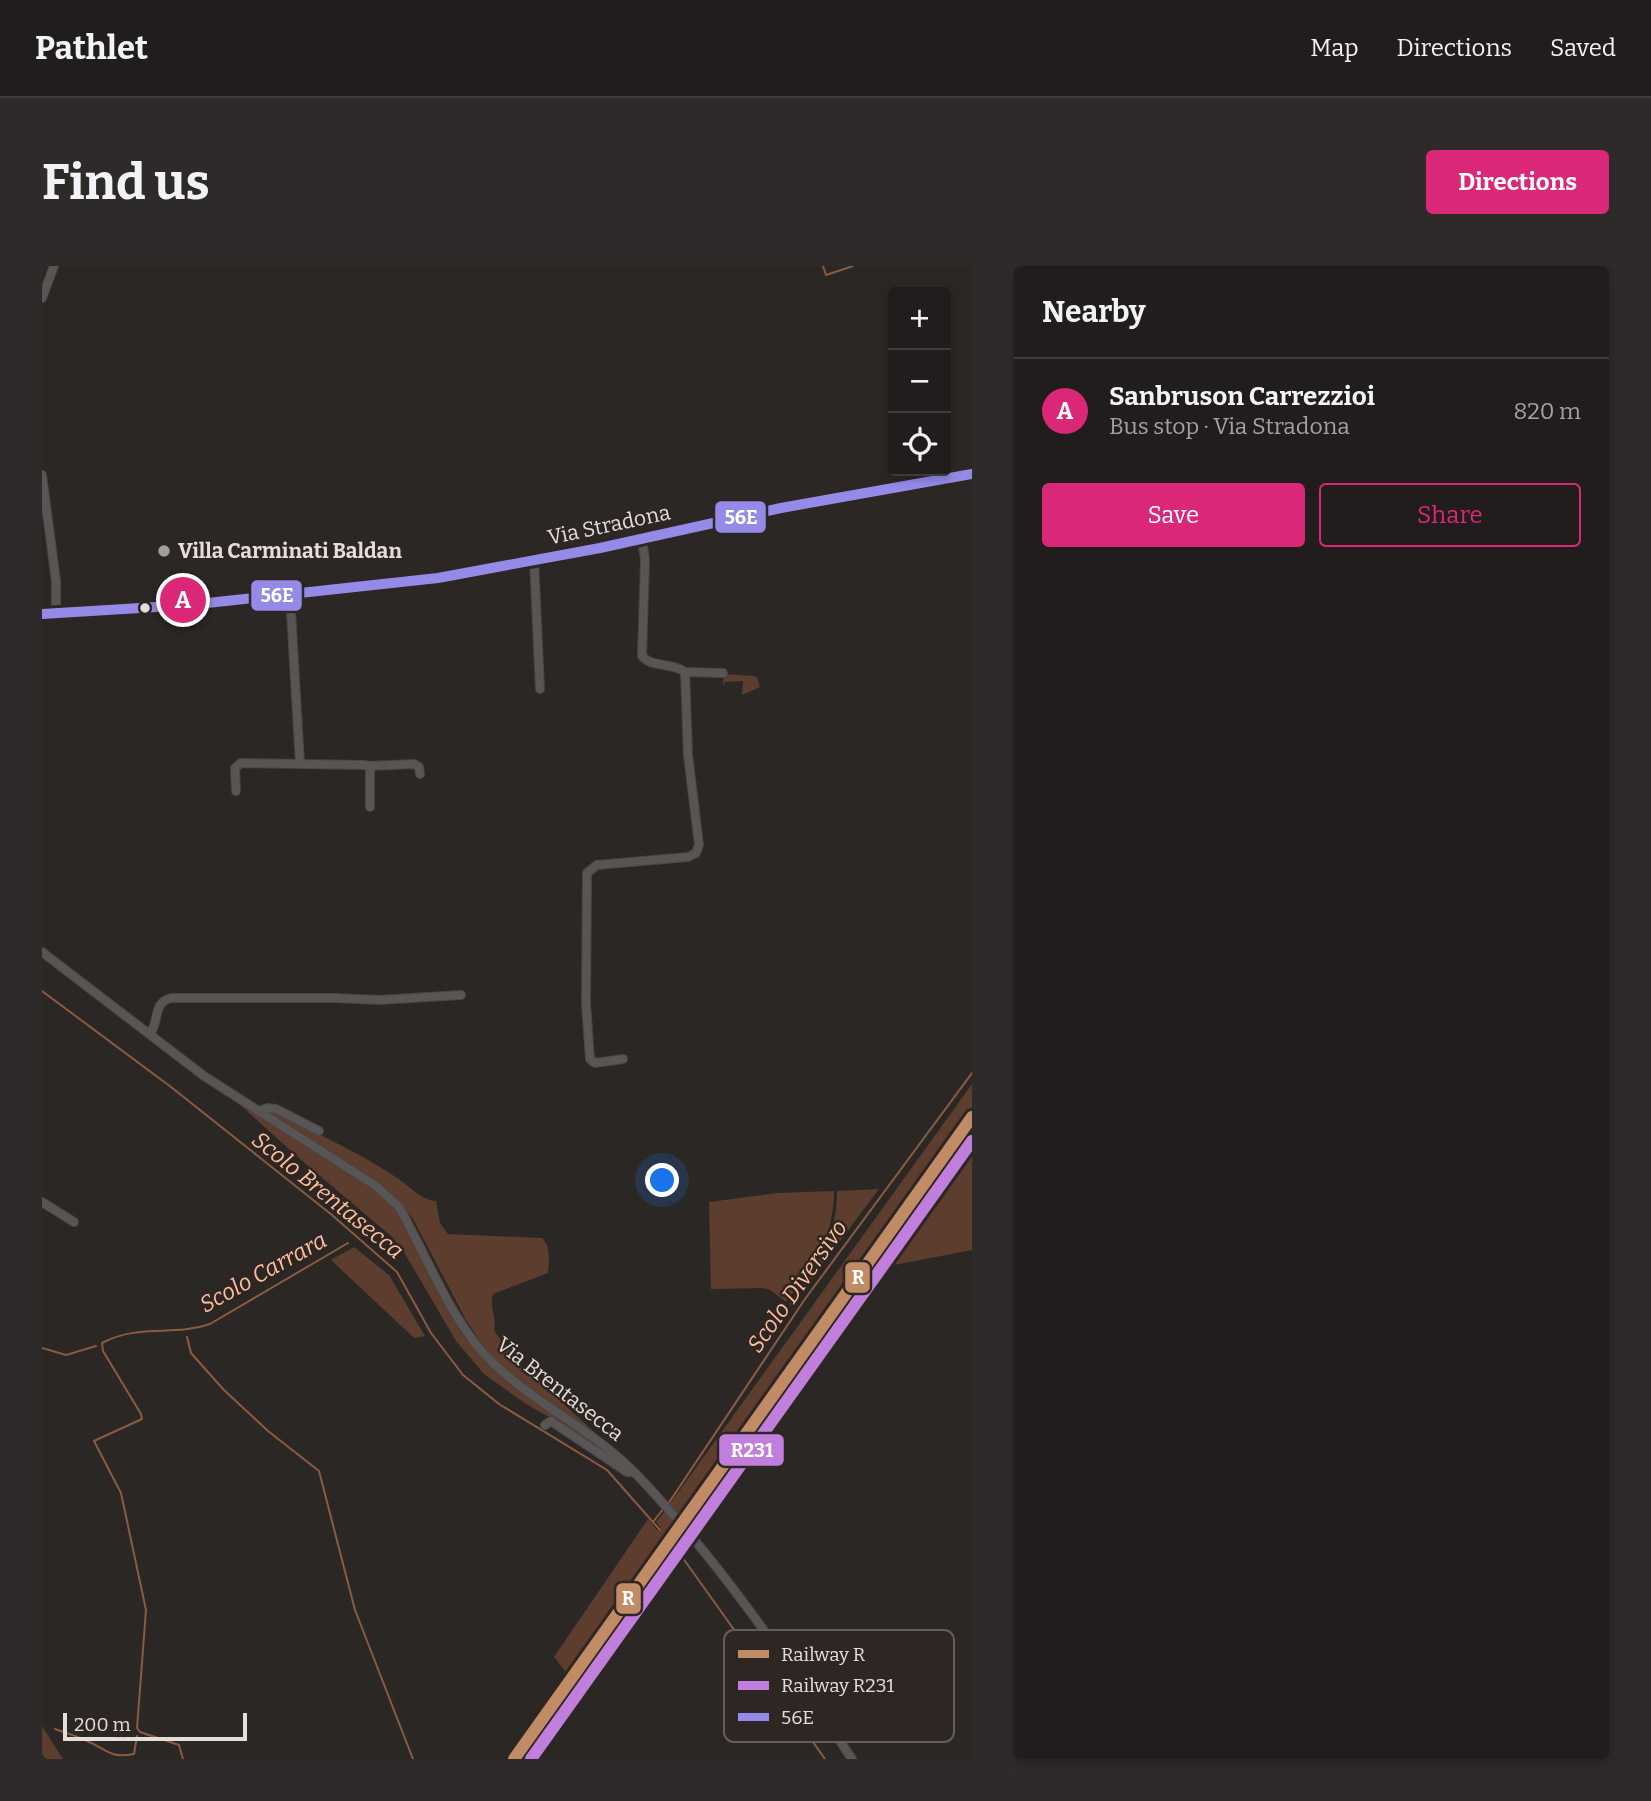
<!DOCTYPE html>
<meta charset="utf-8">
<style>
body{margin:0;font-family:Bitter,serif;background:#2d2a29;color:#f1f3f6}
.controls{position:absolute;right:21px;top:21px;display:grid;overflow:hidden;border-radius:7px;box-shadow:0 4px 10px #0003}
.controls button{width:63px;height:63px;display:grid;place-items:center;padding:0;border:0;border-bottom:2px solid #3d3b3b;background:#201d1c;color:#f1f3f6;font:35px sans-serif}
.scale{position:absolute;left:21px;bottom:18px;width:184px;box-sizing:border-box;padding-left:7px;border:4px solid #e3dedb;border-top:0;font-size:19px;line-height:24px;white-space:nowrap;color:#e3dedb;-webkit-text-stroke:5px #2e2622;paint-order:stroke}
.you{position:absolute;left:621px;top:915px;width:24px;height:24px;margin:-18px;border:5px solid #fff;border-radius:50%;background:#1a73e8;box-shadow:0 0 0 10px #1a73e833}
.badge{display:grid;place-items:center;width:46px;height:46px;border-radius:50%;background:#db2777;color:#fff;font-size:23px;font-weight:700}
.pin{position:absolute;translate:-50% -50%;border:4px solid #fff;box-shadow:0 2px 7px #0006}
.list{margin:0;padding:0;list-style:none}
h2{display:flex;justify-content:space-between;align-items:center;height:91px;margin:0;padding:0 28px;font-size:30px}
h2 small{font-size:23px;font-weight:400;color:#a2a2a3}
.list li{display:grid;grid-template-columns:46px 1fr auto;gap:21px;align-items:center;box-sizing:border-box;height:105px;padding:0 28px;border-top:2px solid #3d3b3b}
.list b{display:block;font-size:26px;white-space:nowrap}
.list p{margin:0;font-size:23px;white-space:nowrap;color:#a2a2a3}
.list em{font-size:23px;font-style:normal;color:#a2a2a3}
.actions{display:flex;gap:14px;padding:21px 28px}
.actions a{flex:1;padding:16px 0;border:2px solid #db2777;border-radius:7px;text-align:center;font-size:24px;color:#db2777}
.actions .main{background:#db2777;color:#fff}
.icon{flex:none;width:38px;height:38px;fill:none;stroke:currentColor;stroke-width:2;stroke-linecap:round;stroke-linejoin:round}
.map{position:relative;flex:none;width:930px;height:1493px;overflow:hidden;border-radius:7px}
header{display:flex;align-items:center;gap:42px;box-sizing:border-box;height:98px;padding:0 35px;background:#201d1c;border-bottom:2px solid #3d3b3b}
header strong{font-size:33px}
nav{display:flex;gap:38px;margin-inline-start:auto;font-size:24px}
.intro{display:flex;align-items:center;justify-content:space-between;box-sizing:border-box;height:168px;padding:0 42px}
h1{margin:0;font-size:49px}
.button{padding:18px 32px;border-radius:7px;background:#db2777;color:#fff;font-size:24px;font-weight:700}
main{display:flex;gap:42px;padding:0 42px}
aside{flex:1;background:#201d1c;border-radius:7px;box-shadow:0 4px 10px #0003}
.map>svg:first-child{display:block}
.green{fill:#5c3d2e}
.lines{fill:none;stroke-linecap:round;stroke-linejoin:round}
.stream{stroke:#8b5b41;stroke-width:2}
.minor-casing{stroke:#494544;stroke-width:10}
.major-casing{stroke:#494544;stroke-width:12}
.minor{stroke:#585554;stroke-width:8}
.major{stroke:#655d5a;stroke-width:10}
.bus-1-casing{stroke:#2e2622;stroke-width:16}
.bus-1{stroke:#948be9;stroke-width:10}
.rail-1-casing{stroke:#2e2622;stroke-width:18}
.rail-2-casing{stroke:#2e2622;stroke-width:18}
.rail-1{stroke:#c18c65;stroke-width:12}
.rail-2{stroke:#c07fdc;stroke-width:12}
.poi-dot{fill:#a39e9b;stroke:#2e2622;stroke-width:2.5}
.bus-dot{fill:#e3dedb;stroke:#2e2622;stroke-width:2.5}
.labels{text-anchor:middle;stroke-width:5;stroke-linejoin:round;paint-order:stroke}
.street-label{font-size:21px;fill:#e3dedb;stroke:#2e2622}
.poi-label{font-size:21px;font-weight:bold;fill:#e3dedb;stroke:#2e2622;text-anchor:start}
.water-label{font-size:23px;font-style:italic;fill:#febd9c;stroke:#2e2622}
.key{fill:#2e2622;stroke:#645d5a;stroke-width:2}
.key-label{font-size:19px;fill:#e3dedb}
.line-badge{stroke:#2e2622;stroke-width:2.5}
.badge-label{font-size:19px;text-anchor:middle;font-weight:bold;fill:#fff}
</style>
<header>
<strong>Pathlet</strong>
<nav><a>Map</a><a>Directions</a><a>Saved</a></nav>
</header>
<div class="intro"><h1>Find us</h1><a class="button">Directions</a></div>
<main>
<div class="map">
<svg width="930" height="1493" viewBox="0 0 930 1493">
<rect width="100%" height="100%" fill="#2b2725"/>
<path class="green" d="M682 408 711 410 715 411 718 421 700 429 701 415 683 416 681 420Z
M930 818V845L639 1253 627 1239Z
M195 836 335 924 355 941 369 972 418 1065 446 1097 461 1112 572 1193 509 1152 484 1138 442 1108 414 1075 359 981 350 971 258 893Z
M225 846 233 847C276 868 319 887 358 914 371 923 379 934 394 935L398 957 406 968 500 972C509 980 507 996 506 1007L451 1028C447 1041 455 1052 452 1065L479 1099 575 1187 471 1110 446 1087 424 1054 371 953 354 932 325 910Z
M930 858V883L904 921 656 1258 651 1261 644 1258Z
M930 889V984L852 999Z
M837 923 749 1040 747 1038C774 999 795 975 795 925Z
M792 925C791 976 772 997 744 1036L728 1024 721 1022 669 1023 667 936 735 927Z
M312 981 347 1009 383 1070 372 1072 289 994Z
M623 1245 635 1258 467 1493H463L514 1423 523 1405 512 1391 606 1253 616 1265 619 1262 614 1256Z
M640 1263 647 1272 626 1307 563 1394 488 1493H476Z
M0 1460 21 1493H0Z"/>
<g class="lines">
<path class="stream" d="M781 0 784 9 811 0
M0 725 129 821 290 949 355 1006 389 1067 421 1109 457 1138 565 1204 618 1264
M145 1071 149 1087 181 1123 226 1165 277 1205 313 1344 371 1493
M0 1082 24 1089 54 1080
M626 1238 763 1033 930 807
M611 1256 622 1242
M638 1288 723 1407
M745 1439 783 1493
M13 1463C24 1467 35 1470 45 1475 65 1483 67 1493 92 1488L95 1470
M141 1493 137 1479 98 1466 95 1462 104 1344 79 1227 52 1175 100 1153 99 1148 61 1085 60 1077C98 1057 131 1071 168 1058L306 977"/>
<defs>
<path id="minor" d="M0 32 12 0
M0 209 14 315V347
M492 294 498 423
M248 329 258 498
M643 406 681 407
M327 500 372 498 377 501 378 508
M194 525 193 502 199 497 322 499 327 500 328 504V541
M0 686 162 810 334 920 357 941C386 992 410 1059 453 1099 497 1140 554 1166 596 1210 677 1295 745 1395 810 1493
M108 768C118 755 110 737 129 732H293L337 734 419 729
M581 793 553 797 548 793 544 738 545 607 555 599 646 591 654 587 657 579 646 489 643 406C630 396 610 402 600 390L603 294 600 273
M216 845 226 842 234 843 277 865
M0 936 32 956
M503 1159 509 1155 585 1206H590"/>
<path id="major" d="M0 348 147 339 396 312 558 282 739 242 930 208"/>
</defs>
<use href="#minor" class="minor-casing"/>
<use href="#major" class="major-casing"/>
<use href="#minor" class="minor"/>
<use href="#major" class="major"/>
<defs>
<path id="bus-1" d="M0 348 147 339 396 312 558 282 739 242 930 208"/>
</defs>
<use href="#bus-1" class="bus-1-casing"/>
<use href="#bus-1" class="bus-1"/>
<defs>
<path id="rail-1" d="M472 1493 930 851"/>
<path id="rail-2" d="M489 1493 930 875"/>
</defs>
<use href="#rail-1" class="rail-1-casing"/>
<use href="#rail-2" class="rail-2-casing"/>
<use href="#rail-1" class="rail-1"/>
<use href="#rail-2" class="rail-2"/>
</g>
<circle class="poi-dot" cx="122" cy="285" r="7"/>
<circle class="bus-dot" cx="103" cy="342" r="6"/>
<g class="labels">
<g class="street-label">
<text transform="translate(567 259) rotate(-12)" y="7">Via Stradona</text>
<text transform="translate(518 1123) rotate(38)" y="7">Via Brentasecca</text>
</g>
<g class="poi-label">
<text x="136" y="292">Villa Carminati Baldan</text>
</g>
<g class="water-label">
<text transform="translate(286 929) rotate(39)" y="8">Scolo Brentasecca</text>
<text transform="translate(221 1006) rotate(-29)" y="8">Scolo Carrara</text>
<text transform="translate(755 1020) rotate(-55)" y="8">Scolo Diversivo</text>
</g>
</g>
<rect x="682" y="1364" width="230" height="112" rx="10" class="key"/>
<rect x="696" y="1384" width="31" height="8" fill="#c18c65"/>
<rect x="696" y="1415" width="31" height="9" fill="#c07fdc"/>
<rect x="696" y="1447" width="31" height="8" fill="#948be9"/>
<g class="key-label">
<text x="739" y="1395">Railway R</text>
<text x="739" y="1426">Railway R231</text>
<text x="739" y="1458">56E</text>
</g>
<g class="line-badge">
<rect x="672" y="234" width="53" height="34" rx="7" fill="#948be9"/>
<rect x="208" y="313" width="53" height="33" rx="7" fill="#948be9"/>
<rect x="802" y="995" width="27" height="33" rx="7" fill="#c18c65"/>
<rect x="676" y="1167" width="67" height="34" rx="7" fill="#c07fdc"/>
<rect x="573" y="1316" width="27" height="33" rx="7" fill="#c18c65"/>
</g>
<g class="badge-label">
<text x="699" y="258">56E</text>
<text x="235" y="336">56E</text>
<text x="816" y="1018">R</text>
<text x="710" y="1191">R231</text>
<text x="586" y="1339">R</text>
</g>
</svg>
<div class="controls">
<button>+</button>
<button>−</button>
<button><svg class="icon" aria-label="locate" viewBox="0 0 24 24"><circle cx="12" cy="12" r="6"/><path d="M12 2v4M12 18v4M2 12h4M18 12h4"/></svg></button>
</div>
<div class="scale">200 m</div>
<div class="you"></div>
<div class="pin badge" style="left:141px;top:334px">A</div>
</div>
<aside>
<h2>Nearby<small></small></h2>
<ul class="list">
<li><span class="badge">A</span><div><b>Sanbruson Carrezzioi</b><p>Bus stop · Via Stradona</p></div><em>820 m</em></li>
</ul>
<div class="actions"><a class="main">Save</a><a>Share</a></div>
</aside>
</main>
